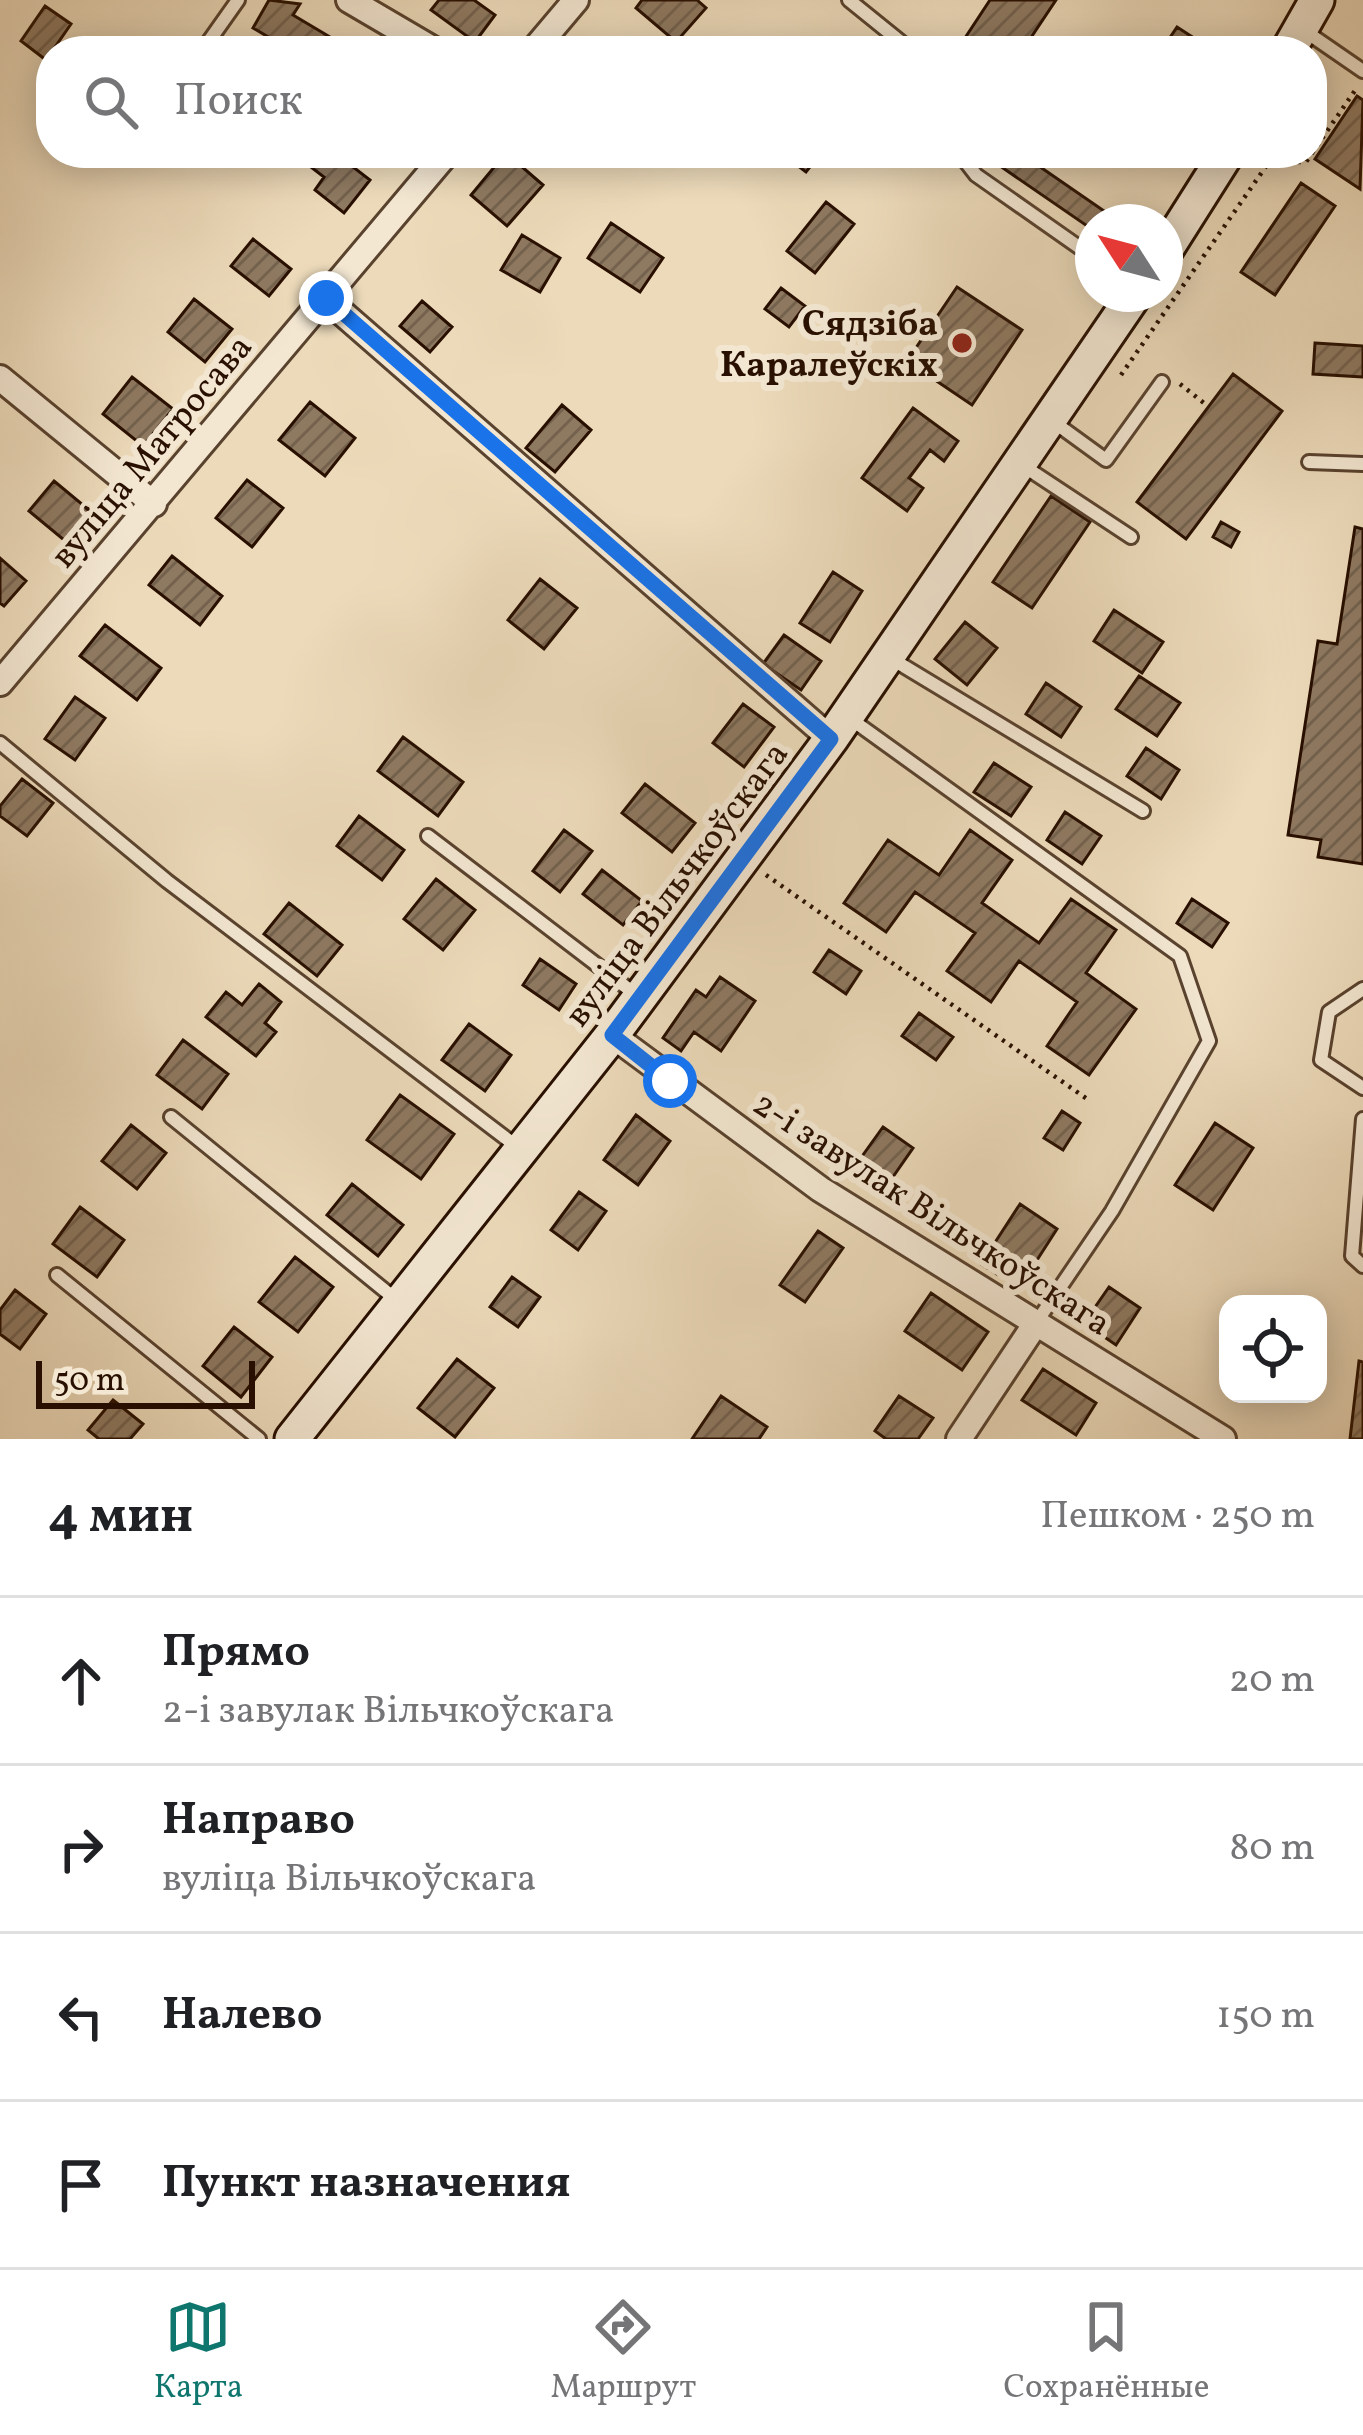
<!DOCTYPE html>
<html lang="ru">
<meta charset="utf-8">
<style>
body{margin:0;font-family:Vollkorn,serif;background:#f2f2f2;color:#202124}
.controls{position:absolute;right:36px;bottom:36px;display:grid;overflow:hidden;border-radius:24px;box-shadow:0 6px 30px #0003}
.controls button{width:108px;height:108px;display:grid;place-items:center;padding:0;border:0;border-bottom:3px solid #e0e0e0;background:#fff;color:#202124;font:60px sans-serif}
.compass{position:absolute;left:1075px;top:204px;width:108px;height:108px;border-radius:50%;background:#fff;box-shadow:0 6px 30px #0003;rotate:306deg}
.scale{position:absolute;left:36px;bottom:30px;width:219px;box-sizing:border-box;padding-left:12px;border:6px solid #280f00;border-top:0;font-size:33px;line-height:42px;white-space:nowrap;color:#280f00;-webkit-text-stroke:9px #f3e7d2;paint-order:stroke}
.stop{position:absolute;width:36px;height:36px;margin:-27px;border:9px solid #1a73e8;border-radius:50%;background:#fff}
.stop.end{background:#1a73e8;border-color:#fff;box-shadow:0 3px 12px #0008}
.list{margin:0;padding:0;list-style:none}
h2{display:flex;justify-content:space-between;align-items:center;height:156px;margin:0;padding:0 48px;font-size:51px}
h2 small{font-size:39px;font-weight:400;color:#757577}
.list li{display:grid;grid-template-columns:78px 1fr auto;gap:36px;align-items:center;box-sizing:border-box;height:168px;padding:0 48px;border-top:3px solid #e0e0e0}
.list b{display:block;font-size:45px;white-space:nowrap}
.list p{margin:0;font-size:39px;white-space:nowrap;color:#757577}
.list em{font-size:39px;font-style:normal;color:#757577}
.icon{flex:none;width:66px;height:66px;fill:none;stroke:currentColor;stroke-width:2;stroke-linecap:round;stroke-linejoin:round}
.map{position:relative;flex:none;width:1363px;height:1439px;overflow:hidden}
.search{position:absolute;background:#fff;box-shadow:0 6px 30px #0003;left:36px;right:36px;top:36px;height:132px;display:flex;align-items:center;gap:30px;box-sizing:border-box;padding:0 42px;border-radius:48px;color:#757577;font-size:45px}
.sheet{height:828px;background:#fff}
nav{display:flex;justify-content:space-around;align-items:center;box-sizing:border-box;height:168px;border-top:3px solid #e0e0e0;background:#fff;font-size:33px;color:#757577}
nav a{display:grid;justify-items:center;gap:6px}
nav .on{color:#0f766e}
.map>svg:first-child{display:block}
.building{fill:url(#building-hatch);stroke:#280f00;stroke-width:3}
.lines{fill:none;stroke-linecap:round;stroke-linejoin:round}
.service-casing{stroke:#59422e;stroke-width:18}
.minor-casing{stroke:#59422e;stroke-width:30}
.secondary-casing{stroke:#280f00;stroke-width:39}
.path{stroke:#280f00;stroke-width:4.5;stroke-dasharray:3 6;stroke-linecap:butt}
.service{stroke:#f3e7d2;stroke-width:12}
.minor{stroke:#f3e7d2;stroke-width:24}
.secondary{stroke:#f3e7d2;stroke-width:33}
.route{stroke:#1a73e8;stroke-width:15}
.poi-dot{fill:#8f2418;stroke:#f3e7d2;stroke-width:4.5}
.labels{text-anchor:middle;stroke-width:12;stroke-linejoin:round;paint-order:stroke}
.poi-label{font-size:36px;font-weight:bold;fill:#280f00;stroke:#f3e7d2;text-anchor:end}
.street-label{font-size:36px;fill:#280f00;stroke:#f3e7d2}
</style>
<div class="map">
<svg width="1363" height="1439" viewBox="0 0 1363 1439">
<defs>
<pattern id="building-hatch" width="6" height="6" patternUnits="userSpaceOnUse" patternTransform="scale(3)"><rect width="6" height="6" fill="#8e7961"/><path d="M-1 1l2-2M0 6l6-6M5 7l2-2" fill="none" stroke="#74624e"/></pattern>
</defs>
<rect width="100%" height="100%" fill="#ecdaba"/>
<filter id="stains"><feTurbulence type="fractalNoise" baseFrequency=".00167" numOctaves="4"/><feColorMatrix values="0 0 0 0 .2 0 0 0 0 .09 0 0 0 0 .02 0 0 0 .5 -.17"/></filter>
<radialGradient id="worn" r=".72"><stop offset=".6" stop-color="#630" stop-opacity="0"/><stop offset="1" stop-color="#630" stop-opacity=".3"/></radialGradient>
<path class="building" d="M269 0 300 4 293 15 335 40 329 51H282L285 47 253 28Z
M439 0H474L495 15 475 42 431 10Z
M642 0H697L706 8 676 42 636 8Z
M990 0H1056L1022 51H972L961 44Z
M45 6 71 24 46 60 21 41Z
M1177 27 1214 51H1161Z
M1357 96 1363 100 1360 189 1315 159Z
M302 153H335L370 180 344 213 315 190 324 177 298 157Z
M506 153 543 185 507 226 471 195Z
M781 153H821L806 172Z
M990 153H1020L1120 222H1093V230L987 157Z
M1301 183 1335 206 1275 295 1241 272Z
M826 202 854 224 815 273 787 251Z
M611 223 663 258 640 292 588 258Z
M522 235 560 258 540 292 501 270Z
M253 239 291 269 269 296 231 266Z
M957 287 1022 330 972 405 907 361Z
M781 288 805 306 789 327 765 309Z
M194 299 232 329 205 362 168 332Z
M422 301 452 327 430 352 400 326Z
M1315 343 1363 346V377L1313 374Z
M1233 374 1282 411 1186 539 1137 502Z
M132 377 173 409 143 446 103 414Z
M310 402 355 438 325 476 279 440Z
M562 405 591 430 555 472 526 448Z
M913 408 958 441 944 461 930 450 909 478 923 488 907 511 862 478Z
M247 480 283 508 252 547 216 518Z
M54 481 95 515 70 545 29 511Z
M1051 496 1090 522 1032 608 993 582Z
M1221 522 1239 532 1231 547 1213 537Z
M1355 527 1363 529V864L1318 857 1321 840 1288 835 1318 641 1337 644Z
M172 556 222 596 200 625 149 585Z
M0 558 26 581 4 606 0 603Z
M833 572 862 591 830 642 800 623Z
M540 579 577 608 544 649 508 620Z
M1114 610 1163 642 1142 673 1094 641Z
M965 622 997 648 967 685 935 659Z
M105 625 161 668 137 700 80 656Z
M784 635 821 661 801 690 763 664Z
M1139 676 1180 703 1157 736 1116 709Z
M1046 683 1081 707 1061 737 1026 714Z
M75 697 105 718 75 760 45 739Z
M743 704 774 727 744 767 713 743Z
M403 737 463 782 438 816 378 771Z
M1146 748 1179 770 1161 799 1127 776Z
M994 763 1031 787 1011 816 974 792Z
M22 779 53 803 27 836 0 816V806Z
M645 784 695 823 672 852 622 813Z
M1065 812 1101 836 1082 864 1047 840Z
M359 816 404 850 382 880 337 846Z
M564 830 592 851 560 892 533 871Z
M970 830 1012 860 982 903 1039 943 1071 899 1116 930 1086 973 1136 1009 1089 1075 1047 1046 1077 1002 1019 961 991 1002 947 971 975 933 915 892 886 932 844 903 888 840 939 875Z
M602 870 642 901 623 925 583 894Z
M436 879 475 910 443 950 404 919Z
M1192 899 1228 923 1212 947 1177 923Z
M289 903 342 945 317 976 264 934Z
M829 950 861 971 846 994 814 972Z
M540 959 576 984 559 1010 523 985Z
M720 977 755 1001 721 1051 694 1032 681 1051 663 1038 696 990 706 997Z
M259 984 281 1002 265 1023 276 1032 256 1056 206 1017 226 992 242 1005Z
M919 1013 953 1037 936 1060 902 1036Z
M469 1024 511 1055 485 1091 442 1060Z
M183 1040 228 1074 202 1109 157 1075Z
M400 1095 454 1134 421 1179 367 1140Z
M1062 1111 1080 1123 1063 1150 1044 1138Z
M636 1115 670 1141 638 1185 604 1160Z
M1215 1123 1253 1148 1213 1210 1175 1185Z
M131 1125 166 1153 137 1189 102 1161Z
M883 1127 913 1148 881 1194 850 1173Z
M352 1184 403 1225 378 1256 327 1215Z
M579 1192 606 1211 578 1250 551 1230Z
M1020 1204 1057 1229 1019 1288 981 1264Z
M80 1207 124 1240 97 1277 53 1244Z
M818 1231 843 1248 805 1302 780 1285Z
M295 1257 333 1287 298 1332 259 1302Z
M512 1277 540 1297 518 1327 490 1307Z
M1109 1287 1140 1308 1116 1345 1084 1323Z
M15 1290 46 1314 20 1349 0 1334V1310Z
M931 1293 988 1332 962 1370 905 1331Z
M234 1327 272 1357 241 1397 203 1366Z
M457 1359 494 1388 455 1437 418 1408Z
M1359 1361 1363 1362V1439H1350Z
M1043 1369 1096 1403 1076 1435 1022 1400Z
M721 1396 767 1427 759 1439H692Z
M899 1396 933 1418 918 1439H886L875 1431Z
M113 1400 143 1424 130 1439H99L88 1430Z"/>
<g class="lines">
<defs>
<path id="service" d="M849 0 912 51
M1302 29 1363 71
M202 51 238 0
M959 153 976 175 1093 257
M1051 420 1106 460 1162 382
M1309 462 1363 464
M1022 465 1131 537
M887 656 1143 811
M848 717 1180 956 1209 1041 1112 1211 1036 1323
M0 743 167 881 520 1149
M428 836 639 997
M1363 989 1329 1012 1321 1060 1363 1088
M171 1117 399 1302
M1363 1119 1352 1256 1363 1266
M57 1275 259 1439"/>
<path id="minor" d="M349 0 436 51
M533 51 576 0
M325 298 831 739
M0 378 154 504
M0 683 447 153
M612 1035 820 1189 1223 1439
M959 1439 1036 1323"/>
<path id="secondary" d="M1288 51 1317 0
M1165 251 1227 153
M292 1439 612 1035 831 739 1135 294"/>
</defs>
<use href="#service" class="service-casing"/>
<use href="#minor" class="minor-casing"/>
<use href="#secondary" class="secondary-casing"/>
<path class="path" d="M1312 153 1356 89
M1121 375 1269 162H1306L1312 153
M1180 384 1209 407
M766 875 1090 1101"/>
<use href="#service" class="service"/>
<use href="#minor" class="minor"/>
<use href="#secondary" class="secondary"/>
</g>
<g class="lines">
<path class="route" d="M326 298 831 739 612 1035 670 1081"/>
</g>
<circle class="poi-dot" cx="962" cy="343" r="12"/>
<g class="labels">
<g class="poi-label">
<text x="938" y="335">Сядзіба<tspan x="938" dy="41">Каралеўскіх</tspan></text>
</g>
<g class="street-label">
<text transform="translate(150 450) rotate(-50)" y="13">вуліца Матросава</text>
<text transform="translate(675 883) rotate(-53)" y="13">вуліца Вільчкоўскага</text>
<text transform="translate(933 1212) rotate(33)" y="13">2-і завулак Вільчкоўскага</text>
</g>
</g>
<rect width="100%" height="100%" filter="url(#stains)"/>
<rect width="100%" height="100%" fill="url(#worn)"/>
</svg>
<div class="controls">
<button><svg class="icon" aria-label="locate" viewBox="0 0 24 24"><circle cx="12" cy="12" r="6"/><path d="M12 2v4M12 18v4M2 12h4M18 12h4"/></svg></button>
</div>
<svg class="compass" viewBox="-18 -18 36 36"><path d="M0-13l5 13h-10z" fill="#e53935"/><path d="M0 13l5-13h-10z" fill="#757577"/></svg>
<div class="scale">50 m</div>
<div class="stop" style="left:670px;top:1081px"></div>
<div class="stop end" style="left:326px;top:298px"></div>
<div class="search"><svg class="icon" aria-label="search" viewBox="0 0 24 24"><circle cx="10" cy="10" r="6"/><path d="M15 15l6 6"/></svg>Поиск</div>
</div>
<section class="sheet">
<h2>4 мин<small>Пешком · 250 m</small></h2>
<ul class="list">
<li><svg class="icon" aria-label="ahead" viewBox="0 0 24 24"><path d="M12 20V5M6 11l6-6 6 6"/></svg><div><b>Прямо</b><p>2-і завулак Вільчкоўскага</p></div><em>20 m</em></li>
<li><svg class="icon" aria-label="right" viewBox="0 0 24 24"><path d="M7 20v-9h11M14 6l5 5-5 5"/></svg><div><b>Направо</b><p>вуліца Вільчкоўскага</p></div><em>80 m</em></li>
<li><svg class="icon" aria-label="left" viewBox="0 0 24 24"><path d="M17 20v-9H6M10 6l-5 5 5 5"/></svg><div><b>Налево</b></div><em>150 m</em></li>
<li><svg class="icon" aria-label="arrive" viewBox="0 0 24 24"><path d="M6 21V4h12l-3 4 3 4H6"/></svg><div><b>Пункт назначения</b></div></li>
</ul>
</section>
<nav>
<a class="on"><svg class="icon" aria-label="map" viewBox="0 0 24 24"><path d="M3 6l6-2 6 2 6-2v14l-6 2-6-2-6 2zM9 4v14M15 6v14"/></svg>Карта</a>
<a><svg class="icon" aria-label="directions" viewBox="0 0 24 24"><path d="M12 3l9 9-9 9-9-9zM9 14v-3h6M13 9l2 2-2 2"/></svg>Маршрут</a>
<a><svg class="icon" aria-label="saved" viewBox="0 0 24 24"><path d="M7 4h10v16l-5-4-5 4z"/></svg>Сохранённые</a>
</nav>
